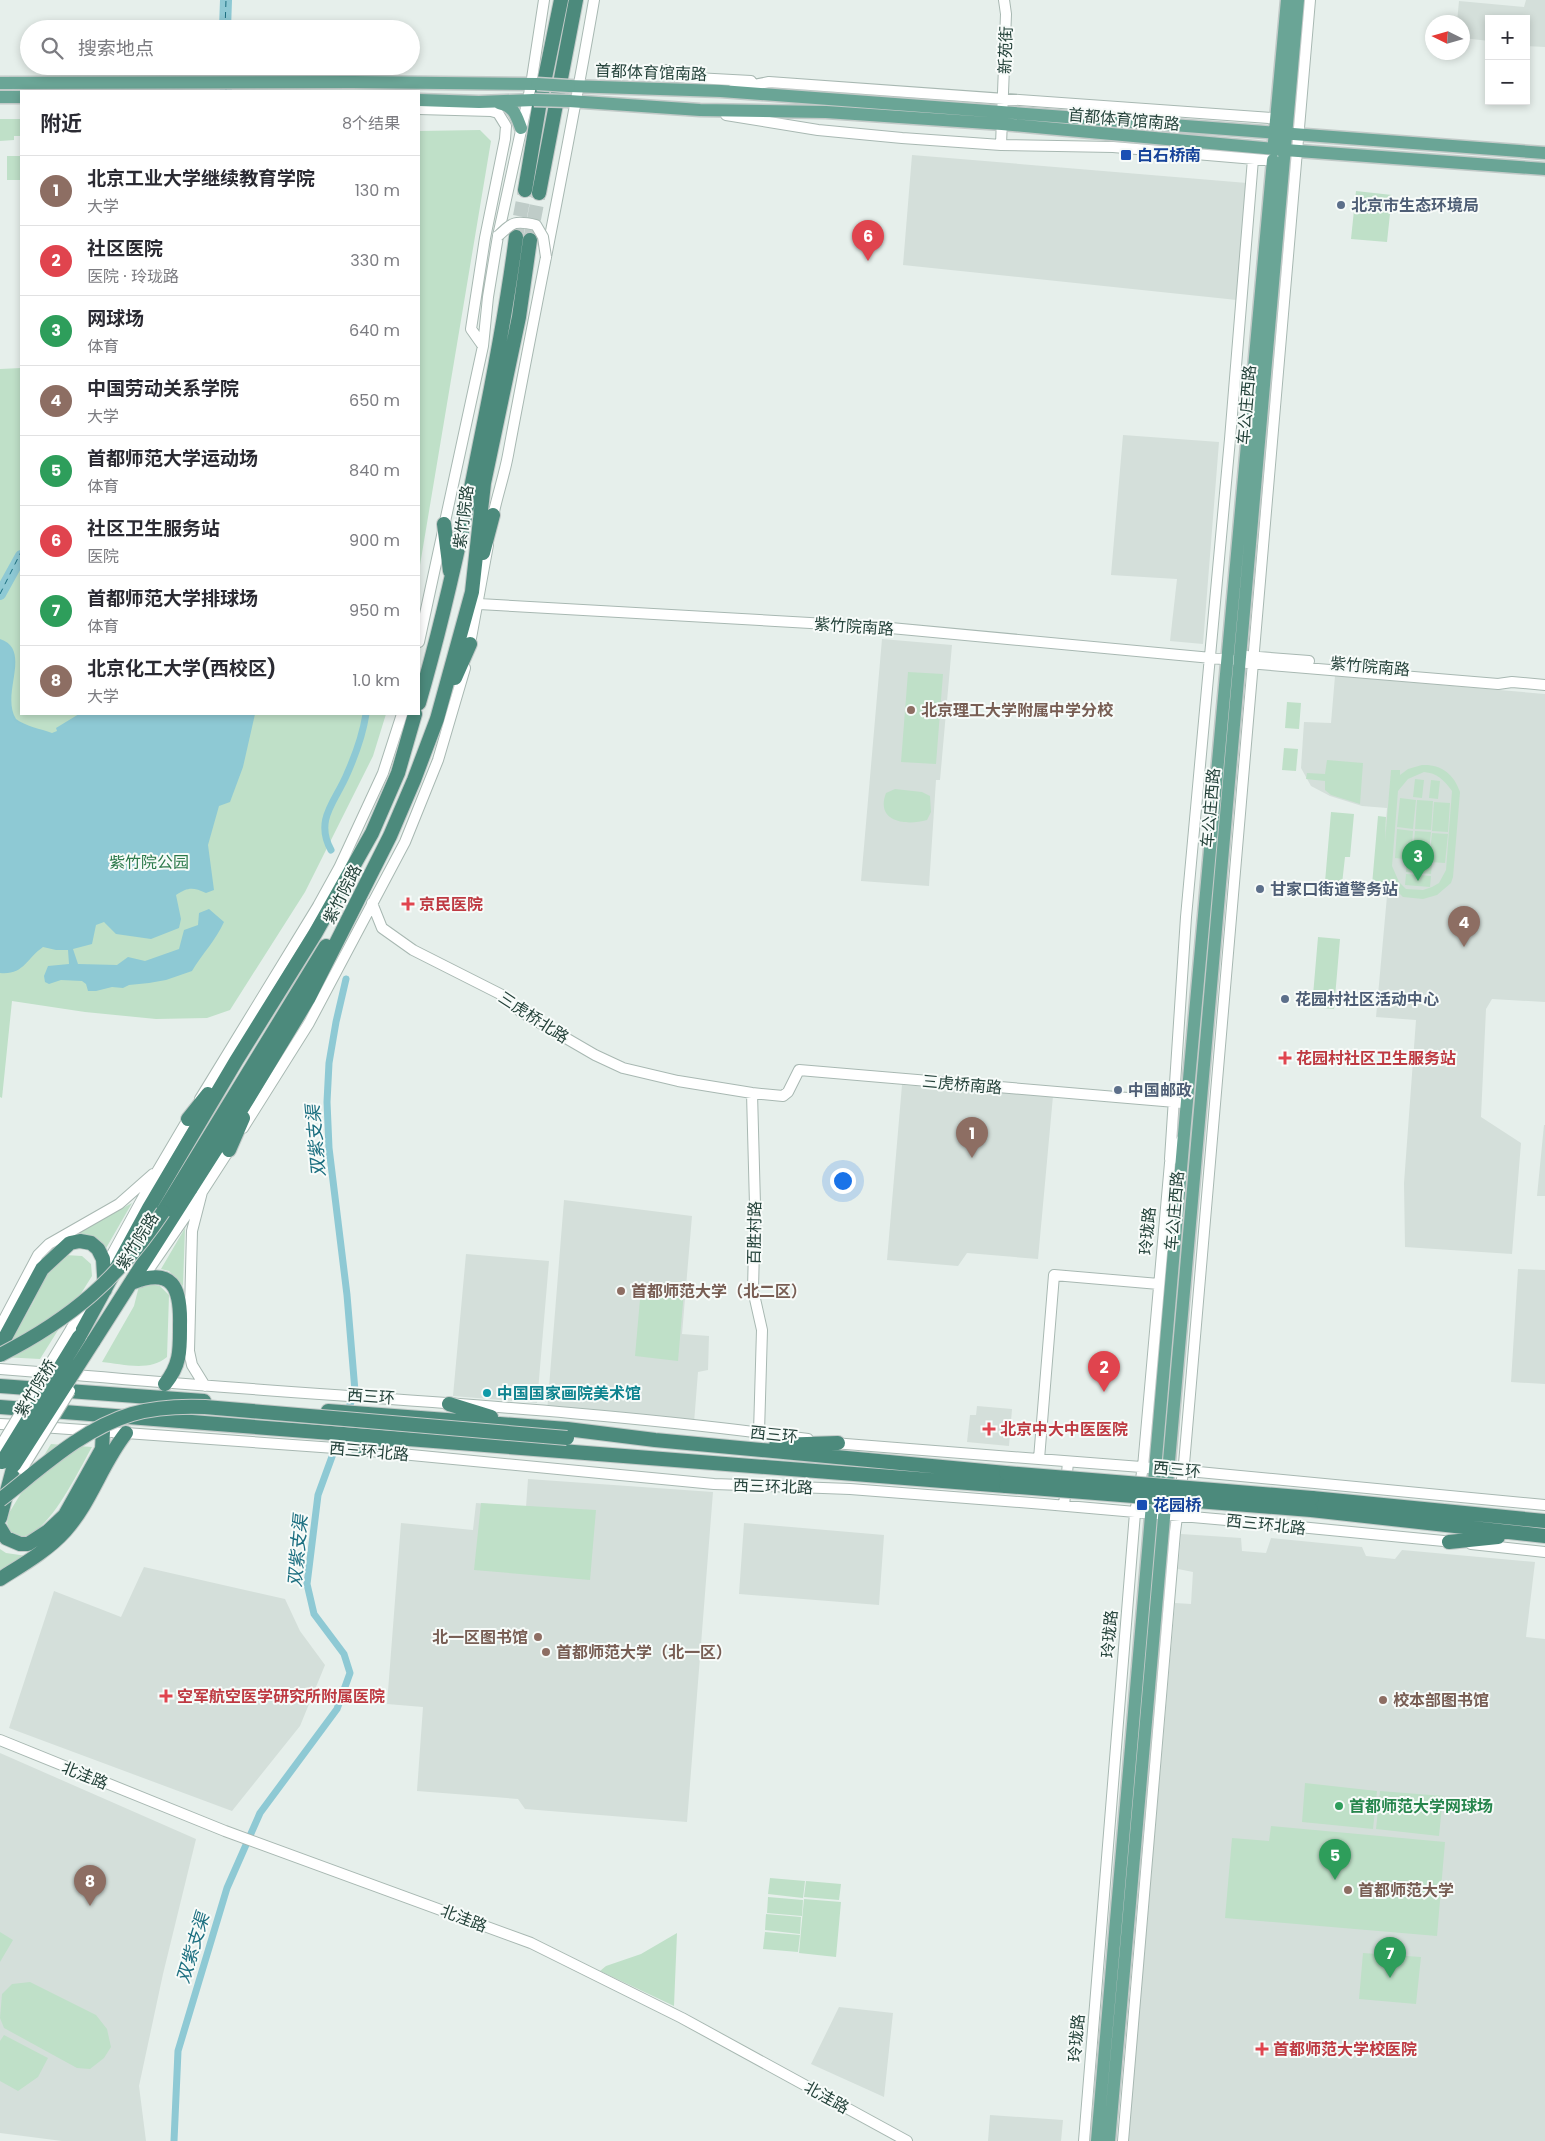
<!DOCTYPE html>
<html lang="zh">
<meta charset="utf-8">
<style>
body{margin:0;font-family:Poppins,"Noto Sans SC",sans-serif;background:#f2f2f3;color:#2b2b33}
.controls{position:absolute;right:15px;top:15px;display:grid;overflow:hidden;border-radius:0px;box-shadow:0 2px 8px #0003}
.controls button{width:45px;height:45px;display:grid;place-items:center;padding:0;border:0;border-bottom:1px solid #e1e1e2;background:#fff;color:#2b2b33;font:25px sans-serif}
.compass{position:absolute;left:1425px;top:15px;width:45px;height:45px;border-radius:50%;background:#fff;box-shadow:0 2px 8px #0003;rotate:275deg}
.you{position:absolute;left:842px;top:1180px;width:18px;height:18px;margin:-12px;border:4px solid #fff;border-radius:50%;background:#1a73e8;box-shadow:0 0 0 8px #1a73e833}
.badge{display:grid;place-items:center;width:32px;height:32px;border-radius:50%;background:#ea580c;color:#fff;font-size:16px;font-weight:700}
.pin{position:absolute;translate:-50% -41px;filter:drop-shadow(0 1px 2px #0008)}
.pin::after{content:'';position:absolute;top:26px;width:18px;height:15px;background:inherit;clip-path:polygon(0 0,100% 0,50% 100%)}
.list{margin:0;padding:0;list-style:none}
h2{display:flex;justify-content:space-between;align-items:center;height:65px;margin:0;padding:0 20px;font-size:21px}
h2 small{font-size:16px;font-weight:400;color:#7c7c81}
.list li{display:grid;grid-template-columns:32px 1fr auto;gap:15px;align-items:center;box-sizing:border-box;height:70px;padding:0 20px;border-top:1px solid #e1e1e2}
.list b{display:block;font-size:19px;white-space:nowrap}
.list p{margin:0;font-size:16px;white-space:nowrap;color:#7c7c81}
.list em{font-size:16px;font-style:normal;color:#7c7c81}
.icon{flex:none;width:28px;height:28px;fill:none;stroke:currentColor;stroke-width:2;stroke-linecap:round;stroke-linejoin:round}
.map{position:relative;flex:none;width:1545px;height:2141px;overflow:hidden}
.search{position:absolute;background:#fff;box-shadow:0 2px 8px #0003;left:20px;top:20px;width:400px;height:55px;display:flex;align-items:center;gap:12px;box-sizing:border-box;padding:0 18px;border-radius:28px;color:#7c7c81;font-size:19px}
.panel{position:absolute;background:#fff;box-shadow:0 2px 8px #0003;left:20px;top:90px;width:400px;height:625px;border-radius:0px}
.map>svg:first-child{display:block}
.built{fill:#d4dfda}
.green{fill:#bfe0c8;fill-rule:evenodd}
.water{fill:#8ec9d4}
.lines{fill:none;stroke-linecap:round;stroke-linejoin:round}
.canal{stroke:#8ec9d4;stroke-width:7}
.river{stroke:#8ec9d4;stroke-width:12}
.ferry{stroke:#1c6f80;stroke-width:1;stroke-dasharray:6 5;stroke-linecap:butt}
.trunk-tunnel{stroke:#bfccc8;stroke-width:14;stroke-dasharray:14 7;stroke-linecap:butt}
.tertiary-casing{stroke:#a8b8b2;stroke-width:12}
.primary-casing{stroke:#c2cac8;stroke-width:15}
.trunk-casing{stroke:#c2cac8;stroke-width:16}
.tertiary{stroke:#fff;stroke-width:10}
.primary{stroke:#6aa596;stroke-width:12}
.trunk{stroke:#4c8a7c;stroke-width:14}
.tertiary-bridge-casing{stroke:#a8b8b2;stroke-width:12;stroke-linecap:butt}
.primary-bridge-casing{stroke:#c2cac8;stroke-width:15;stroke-linecap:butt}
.trunk-bridge-casing{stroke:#c2cac8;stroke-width:16;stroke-linecap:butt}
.tertiary-bridge{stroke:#fff;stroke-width:10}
.primary-bridge{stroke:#6aa596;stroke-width:12}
.trunk-bridge{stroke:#4c8a7c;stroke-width:14}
.transit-dot{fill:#1a4fb4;stroke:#f7fbf9;stroke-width:2}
.service-dot{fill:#5c6f8a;stroke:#f7fbf9;stroke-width:2}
.education-dot{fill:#8d6e63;stroke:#f7fbf9;stroke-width:2}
.health-dot{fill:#e0444e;stroke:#f7fbf9;stroke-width:2}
.culture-dot{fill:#0f9aa8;stroke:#f7fbf9;stroke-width:2}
.leisure-dot{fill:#2e9e5b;stroke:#f7fbf9;stroke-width:2}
.labels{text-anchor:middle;stroke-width:4;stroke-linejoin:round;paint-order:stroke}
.street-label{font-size:16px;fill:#24423a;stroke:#f7fbf9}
.transit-label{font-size:16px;font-weight:bold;fill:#164399;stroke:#f7fbf9;text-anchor:start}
.service-label{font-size:16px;font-weight:bold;fill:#4e5e75;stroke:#f7fbf9;text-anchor:start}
.education-label{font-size:16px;font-weight:bold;fill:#785e54;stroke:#f7fbf9;text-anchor:start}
.park-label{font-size:16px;fill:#2d7a4b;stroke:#f7fbf9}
.health-label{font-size:16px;font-weight:bold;fill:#be3a42;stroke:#f7fbf9;text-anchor:start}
.culture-label{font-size:16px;font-weight:bold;fill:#0d838f;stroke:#f7fbf9;text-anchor:start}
.leisure-label{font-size:16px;font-weight:bold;fill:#27864d;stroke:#f7fbf9;text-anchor:start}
.water-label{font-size:18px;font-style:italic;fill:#1c6f80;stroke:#f7fbf9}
</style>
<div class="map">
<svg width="1545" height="2141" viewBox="0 0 1545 2141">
<rect width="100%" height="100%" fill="#e6efeb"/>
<path class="built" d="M1526 0H1545V47L1526 46V19H1489V41L1463 38 1462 22H1457L1459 1 1524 7Z
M912 155 1247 183 1237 300 903 265Z
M1123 435 1219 442 1203 644 1170 641 1177 579 1111 575Z
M882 639 952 645 940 780H936L929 886 861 881Z
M1335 676 1545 694V1002L1492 999 1486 1009 1481 1117 1521 1143 1512 1254 1405 1247 1404 1183 1416 1020 1376 1017 1387 896 1380 895 1387 808 1362 806 1330 796 1311 786 1301 768 1304 722 1331 723Z
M902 1085 1053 1096 1038 1259 967 1253 958 1266 887 1260Z
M1544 1125H1545V1196H1537Z
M564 1200 692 1216 682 1334 709 1336 708 1370 698 1372 694 1423 547 1412Z
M466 1254 549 1261 537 1403 453 1396Z
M1518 1269 1545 1270V1384L1511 1382Z
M977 1406 1012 1409 1009 1446 967 1442 970 1415H976Z
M528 1479 713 1492 687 1822 525 1809 518 1799 417 1791 423 1707 387 1704 401 1523 473 1530 476 1503 526 1507Z
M744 1523 884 1535 879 1605 739 1594Z
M1181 1534 1241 1538 1242 1551 1266 1553 1271 1538 1362 1547 1366 1556 1395 1559 1402 1550 1535 1562 1526 1637 1545 1639V2141H1128L1175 1603 1191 1604 1193 1572 1178 1569Z
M144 1567 285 1599 300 1631 325 1665 300 1726 232 1811 9 1728 54 1591 121 1617Z
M0 1753 196 1839 163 1974 139 2086 146 2141H62L0 2133Z
M839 2007 893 2013 884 2097 811 2064Z
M990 2115 1063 2120 1061 2141H988Z"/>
<path class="green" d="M0 119H21V136H14V140L0 141Z
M480 130 491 141 419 571V131Z
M7 156H21V180H7Z
M1356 191 1392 195 1387 242 1351 239Z
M21 368V714H386L373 756 305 892 230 1010 207 1018 156 1019 85 1012 12 1001 2 1098 0 1097V369Z
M908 672 943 674 936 764 901 762Z
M1287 702 1301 703 1299 729 1285 728Z
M1284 748 1298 749 1296 771 1282 770Z
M1327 760 1363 763 1360 804 1331 795 1325 790V781L1306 779 1307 773 1325 774Z
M1422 765C1441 764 1454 774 1460 792L1453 877 1451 883 1437 895 1423 899 1403 897 1390 884V888L1372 885 1378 816 1386 817 1385 842 1391 770H1400V775L1408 769ZM1424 772C1437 773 1444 780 1452 791L1446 870 1439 883 1432 887 1423 890 1406 889 1399 882 1392 866 1398 791 1408 779Z
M1415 779 1424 780 1422 798 1413 797Z
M1431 780 1440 781 1438 799 1429 798Z
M895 789 922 792 930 796 931 812 927 820C906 826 875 822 886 793Z
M1400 798 1416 800 1413 829 1397 827Z
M1417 800 1433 801 1431 830 1415 829Z
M1434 802 1450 803 1448 832 1432 831Z
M1331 812 1354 814 1350 857H1345L1342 884 1325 882Z
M1397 829 1413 831 1411 860 1395 858Z
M1415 831 1431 832 1428 861 1412 860Z
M1432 833 1448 834 1445 863 1429 862Z
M1407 861 1432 863 1431 874 1406 872Z
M1406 874 1431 876 1430 887 1405 885Z
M1318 937 1340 939 1334 1009 1312 1007Z
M132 1203 105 1250 69 1238Z
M185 1228 183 1286 169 1271 161 1269Z
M65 1255 82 1256 91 1264 92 1276 40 1359 2 1357 34 1301 39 1281Z
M150 1284 160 1286 169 1295 167 1357C150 1372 122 1364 102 1362L134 1306 139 1286Z
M641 1288 684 1291 678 1361 635 1356Z
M51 1444 92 1447C79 1470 53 1525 28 1535 21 1538 16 1536 10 1532L7 1523 9 1513Z
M481 1503 596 1510 590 1580 474 1570Z
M0 1549 6 1553 27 1556 0 1573Z
M1305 1783 1377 1791 1373 1829 1302 1822Z
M1380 1791 1443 1796 1439 1836 1376 1829Z
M1271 1826 1445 1842 1437 1936 1225 1918 1232 1838 1269 1841Z
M770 1878 805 1881 803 1898 768 1894Z
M806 1881 841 1884 839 1900 804 1897Z
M768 1897 803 1900 802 1916 767 1913Z
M804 1899 841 1902 836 1957 799 1953Z
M766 1914 801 1917 800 1934 765 1930Z
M0 1932 13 1940 0 1962Z
M765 1932 800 1935 798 1952 763 1949Z
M677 1933 674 2006 600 1971 606 1966 641 1954Z
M1363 1953 1421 1957 1416 2004 1359 1999Z
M30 1982 96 2015 107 2029 111 2047 104 2058 90 2069 77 2068 4 2028 0 2018 2 1994 12 1984Z
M4 2035 48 2058 38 2077 18 2091 0 2081V2041Z"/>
<path class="water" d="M0 639C33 650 0 694 16 719 25 726 41 729 52 733L57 731 56 728 79 714H255L243 767 230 802 219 806 208 845 214 890 206 893C193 887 188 887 176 895L181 919 179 928 151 939 116 934 104 922 96 925 92 944 73 949 78 964 117 965 128 957 145 961 179 949 184 930 198 925 199 913 209 909 224 922C216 940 202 954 192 971L166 980 149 983 129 985 123 988 112 987 96 991H88L86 984 82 981 61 980 49 984 45 982 44 976 48 966 69 964 68 950H56L43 947C26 959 24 975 0 973Z"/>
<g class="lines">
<path class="canal" d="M331 850C314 819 336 801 347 774 355 756 363 733 366 714
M346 979 336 1022 329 1063 327 1102 329 1148 347 1295 355 1391 347 1413
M174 2141 178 2051 227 1888 260 1813 337 1709 350 1673 344 1654 314 1614 307 1584 318 1495 341 1432"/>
<path class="river" d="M225 29 226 0
M224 66 226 91
M0 594 21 556"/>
<path class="ferry" d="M225 29 226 0
M224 66 225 75
M226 87V91
M0 594 21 552"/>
<path class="trunk-tunnel" d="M516 237 525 190
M530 240 539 193"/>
<defs>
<path id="tertiary" d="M667 70 677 77 751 81
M733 89 769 82 1284 119
M419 109 491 111 498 113 506 126 505 139 485 238 471 329 483 346
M726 115 818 130 902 138 1001 145 1113 147 1279 161
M1001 145 1006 14 1004 0
M492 521C496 499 504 477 508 455 536 303 568 152 594 0
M479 604 880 627 1233 660
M419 642 483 346 488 297 498 236 531 85 544 0
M469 649 488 545
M1246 656 1309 661
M1247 663 1498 684 1512 682 1545 685
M372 903 382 928 413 950 506 997 521 1012 595 1055 623 1068 678 1081 752 1093 783 1096 788 1092 799 1070 1187 1103
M752 1093 755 1205 753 1290 762 1330 759 1432
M200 1099 318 906 339 868 383 773 402 714
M243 1128 309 1023 405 842 438 760 465 668
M1170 1159 1186 917 1230 439 1253 159
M103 1271 158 1170 191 1114
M140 1282 199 1197
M0 1327 38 1255 49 1244 119 1204 153 1174
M71 1329 86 1301
M0 1369 51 1373
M66 1374C313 1397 562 1405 808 1439
M205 1386 192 1365 189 1351 192 1231 202 1192 233 1144
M0 1424 21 1425
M41 1427 349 1449 714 1484 850 1489 1044 1504 1238 1521 1454 1542
M833 1443 1167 1469 1545 1505
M1039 1459 1054 1275 1159 1284
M1064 1506 1068 1462
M1471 1544 1545 1552
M0 1740 225 1831 531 1943 682 2018 907 2141
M1084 2141 1135 1513 1143 1467 1170 1163 1182 1139
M1123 2141 1175 1532 1184 1464 1310 0"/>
<path id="primary" d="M0 83 353 82 537 84
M569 86 721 91 1545 153
M0 97H21
M419 100 479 102 534 100
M569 101 700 110 826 112 1002 124 1285 150 1545 169
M499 103C514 106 516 115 521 128
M1274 142 1287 0
M1097 2141 1184 1134 1273 160
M1109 2141 1298 0"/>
<path id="trunk" d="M525 190 539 107 561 0
M539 193 576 0
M444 524 450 571
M483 553 493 515
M455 678 470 644
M419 703C444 617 463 530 480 443 494 375 507 306 516 237
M188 1119 208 1094
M229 1150 243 1118
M163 1212 326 946
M131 1283C173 1266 181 1288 180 1325 180 1349 181 1364 165 1384
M79 1337 149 1208 236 1061 315 934 372 833 398 773 415 714
M93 1342 244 1105 308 999 390 836 414 780 437 719 472 592 484 483 519 317 530 240
M0 1347 42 1269 70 1243 80 1241 91 1243 98 1249 103 1259 105 1290
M0 1386 204 1401
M449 1404 491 1417
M0 1407 1006 1486
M328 1411 567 1429 655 1440 1006 1473
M776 1445 838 1443
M358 1450 389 1442
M1312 1498 1545 1521
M1311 1510 1545 1536
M0 1518 14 1465
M0 1528 6 1538 20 1544H28L48 1531 65 1515 102 1449 103 1431
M1449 1542 1498 1537
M0 1579C22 1565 47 1551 65 1531 91 1502 102 1463 126 1433"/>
</defs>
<use href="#tertiary" class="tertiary-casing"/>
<use href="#primary" class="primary-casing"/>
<use href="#trunk" class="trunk-casing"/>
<use href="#tertiary" class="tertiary"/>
<use href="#primary" class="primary"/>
<use href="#trunk" class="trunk"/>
<defs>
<path id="tertiary-bridge" d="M498 236C513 222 515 220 536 225L543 237 546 257
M0 1447 71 1329
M22 1469 70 1391"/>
<path id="primary-bridge" d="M537 84 569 86
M534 100 569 101"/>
<path id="trunk-bridge" d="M0 1355C71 1319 119 1278 163 1212
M2 1462 79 1337
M14 1465 93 1342
M1006 1473 1312 1498
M1006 1486 1311 1510
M0 1500C41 1468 82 1429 132 1414 156 1407 180 1406 205 1407L567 1438"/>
</defs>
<use href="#tertiary-bridge" class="tertiary-bridge-casing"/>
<use href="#primary-bridge" class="primary-bridge-casing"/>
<use href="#trunk-bridge" class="trunk-bridge-casing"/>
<use href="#tertiary-bridge" class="tertiary-bridge"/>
<use href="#primary-bridge" class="primary-bridge"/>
<use href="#trunk-bridge" class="trunk-bridge"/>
</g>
<g class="transit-dot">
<rect x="1120" y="149" width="12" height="12" rx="2.5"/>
<rect x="1136" y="1499" width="12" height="12" rx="2.5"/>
</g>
<g class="service-dot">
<circle cx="1341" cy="205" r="5"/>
<circle cx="1260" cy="889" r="5"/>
<circle cx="1285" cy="999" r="5"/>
<circle cx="1118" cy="1090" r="5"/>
</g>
<g class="education-dot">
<circle cx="911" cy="710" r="5"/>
<circle cx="621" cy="1291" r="5"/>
<circle cx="538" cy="1637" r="5"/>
<circle cx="546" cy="1652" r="5"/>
<circle cx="1383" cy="1700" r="5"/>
<circle cx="1348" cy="1890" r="5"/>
</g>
<g class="health-dot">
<path d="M405.5 896.5h5v5h5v5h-5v5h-5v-5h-5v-5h5z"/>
<path d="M1282.5 1050.5h5v5h5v5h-5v5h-5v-5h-5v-5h5z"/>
<path d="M986.5 1421.5h5v5h5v5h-5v5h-5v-5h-5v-5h5z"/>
<path d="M163.5 1688.5h5v5h5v5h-5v5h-5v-5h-5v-5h5z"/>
<path d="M1259.5 2041.5h5v5h5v5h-5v5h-5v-5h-5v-5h5z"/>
</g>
<circle class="culture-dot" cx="487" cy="1393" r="5"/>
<circle class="leisure-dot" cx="1339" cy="1806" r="5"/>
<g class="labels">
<g class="street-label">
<text transform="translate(1005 50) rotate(-88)" y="6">新苑街</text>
<text transform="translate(651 72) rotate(2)" y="6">首都体育馆南路</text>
<text transform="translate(1124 119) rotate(5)" y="6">首都体育馆南路</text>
<text transform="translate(1246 405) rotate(-85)" y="6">车公庄西路</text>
<text transform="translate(463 517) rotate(-83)" y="6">紫竹院路</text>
<text transform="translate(854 626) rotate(4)" y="6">紫竹院南路</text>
<text transform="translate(1370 666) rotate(5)" y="6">紫竹院南路</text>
<text transform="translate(1210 808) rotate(-85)" y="6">车公庄西路</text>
<text transform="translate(342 894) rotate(-63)" y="6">紫竹院路</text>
<text transform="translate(534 1017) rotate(33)" y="6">三虎桥北路</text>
<text transform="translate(962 1084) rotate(5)" y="6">三虎桥南路</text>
<text transform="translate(1174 1211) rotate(-85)" y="6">车公庄西路</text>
<text transform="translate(1147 1231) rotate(-85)" y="6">玲珑路</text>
<text transform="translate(754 1233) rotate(-89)" y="6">百胜村路</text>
<text transform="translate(137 1241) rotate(-58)" y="6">紫竹院路</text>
<text transform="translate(35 1388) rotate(-59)" y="6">紫竹院桥</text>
<text transform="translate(371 1396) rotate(4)" y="6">西三环</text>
<text transform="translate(774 1434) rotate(6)" y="6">西三环</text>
<text transform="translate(369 1451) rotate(5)" y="6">西三环北路</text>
<text transform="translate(1177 1469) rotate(5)" y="6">西三环</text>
<text transform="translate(773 1486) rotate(2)" y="6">西三环北路</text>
<text transform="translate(1266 1524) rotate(6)" y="6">西三环北路</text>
<text transform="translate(1109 1634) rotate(-85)" y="6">玲珑路</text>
<text transform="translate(85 1775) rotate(22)" y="6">北洼路</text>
<text transform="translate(464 1918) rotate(21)" y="6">北洼路</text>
<text transform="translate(1076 2038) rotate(-85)" y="6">玲珑路</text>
<text transform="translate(827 2097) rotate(29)" y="6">北洼路</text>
</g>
<g class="transit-label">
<text x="1137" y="161">白石桥南</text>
<text x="1153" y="1511">花园桥</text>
</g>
<g class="service-label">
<text x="1351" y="211">北京市生态环境局</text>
<text x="1270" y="895">甘家口街道警务站</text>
<text x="1295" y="1005">花园村社区活动中心</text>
<text x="1128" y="1096">中国邮政</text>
</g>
<g class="education-label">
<text x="921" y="716">北京理工大学附属中学分校</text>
<text x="631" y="1297">首都师范大学（北二区）</text>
<text x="528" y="1643" text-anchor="end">北一区图书馆</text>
<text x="556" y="1658">首都师范大学（北一区）</text>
<text x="1393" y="1706">校本部图书馆</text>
<text x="1358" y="1896">首都师范大学</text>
</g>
<g class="park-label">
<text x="149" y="868">紫竹院公园</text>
</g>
<g class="health-label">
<text x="419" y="910">京民医院</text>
<text x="1296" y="1064">花园村社区卫生服务站</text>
<text x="1000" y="1435">北京中大中医医院</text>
<text x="177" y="1702">空军航空医学研究所附属医院</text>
<text x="1273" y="2055">首都师范大学校医院</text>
</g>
<g class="culture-label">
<text x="497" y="1399">中国国家画院美术馆</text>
</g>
<g class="leisure-label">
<text x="1349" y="1812">首都师范大学网球场</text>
</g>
<g class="water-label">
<text transform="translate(316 1141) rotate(-95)" y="6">双紫支渠</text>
<text transform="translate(298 1551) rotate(-85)" y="6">双紫支渠</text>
<text transform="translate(193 1948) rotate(-73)" y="6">双紫支渠</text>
</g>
</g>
</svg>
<div class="controls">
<button>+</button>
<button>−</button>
</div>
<svg class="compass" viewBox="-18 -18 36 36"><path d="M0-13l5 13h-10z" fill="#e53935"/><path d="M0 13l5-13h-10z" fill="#7c7c81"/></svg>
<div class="you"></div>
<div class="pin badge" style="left:972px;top:1158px;background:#8d6e63">1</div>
<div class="pin badge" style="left:1104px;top:1392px;background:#e0444e">2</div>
<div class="pin badge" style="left:1418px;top:881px;background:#2e9e5b">3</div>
<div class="pin badge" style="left:1464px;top:947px;background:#8d6e63">4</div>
<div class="pin badge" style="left:1335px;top:1880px;background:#2e9e5b">5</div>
<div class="pin badge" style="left:868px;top:261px;background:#e0444e">6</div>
<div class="pin badge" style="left:1390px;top:1978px;background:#2e9e5b">7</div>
<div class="pin badge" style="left:90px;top:1906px;background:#8d6e63">8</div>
<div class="search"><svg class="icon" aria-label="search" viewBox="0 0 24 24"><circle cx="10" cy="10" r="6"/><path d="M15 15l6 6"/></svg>搜索地点</div>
<section class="panel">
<h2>附近<small>8个结果</small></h2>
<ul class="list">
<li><span class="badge" style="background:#8d6e63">1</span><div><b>北京工业大学继续教育学院</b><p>大学</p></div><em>130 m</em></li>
<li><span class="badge" style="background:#e0444e">2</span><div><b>社区医院</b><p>医院 · 玲珑路</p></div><em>330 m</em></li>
<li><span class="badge" style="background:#2e9e5b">3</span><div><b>网球场</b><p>体育</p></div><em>640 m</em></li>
<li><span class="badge" style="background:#8d6e63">4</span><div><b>中国劳动关系学院</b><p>大学</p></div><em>650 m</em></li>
<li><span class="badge" style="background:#2e9e5b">5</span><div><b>首都师范大学运动场</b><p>体育</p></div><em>840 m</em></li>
<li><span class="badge" style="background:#e0444e">6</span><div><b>社区卫生服务站</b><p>医院</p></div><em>900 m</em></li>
<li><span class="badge" style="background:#2e9e5b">7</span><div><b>首都师范大学排球场</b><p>体育</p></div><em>950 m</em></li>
<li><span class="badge" style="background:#8d6e63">8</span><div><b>北京化工大学(西校区)</b><p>大学</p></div><em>1.0 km</em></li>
</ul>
</section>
</div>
